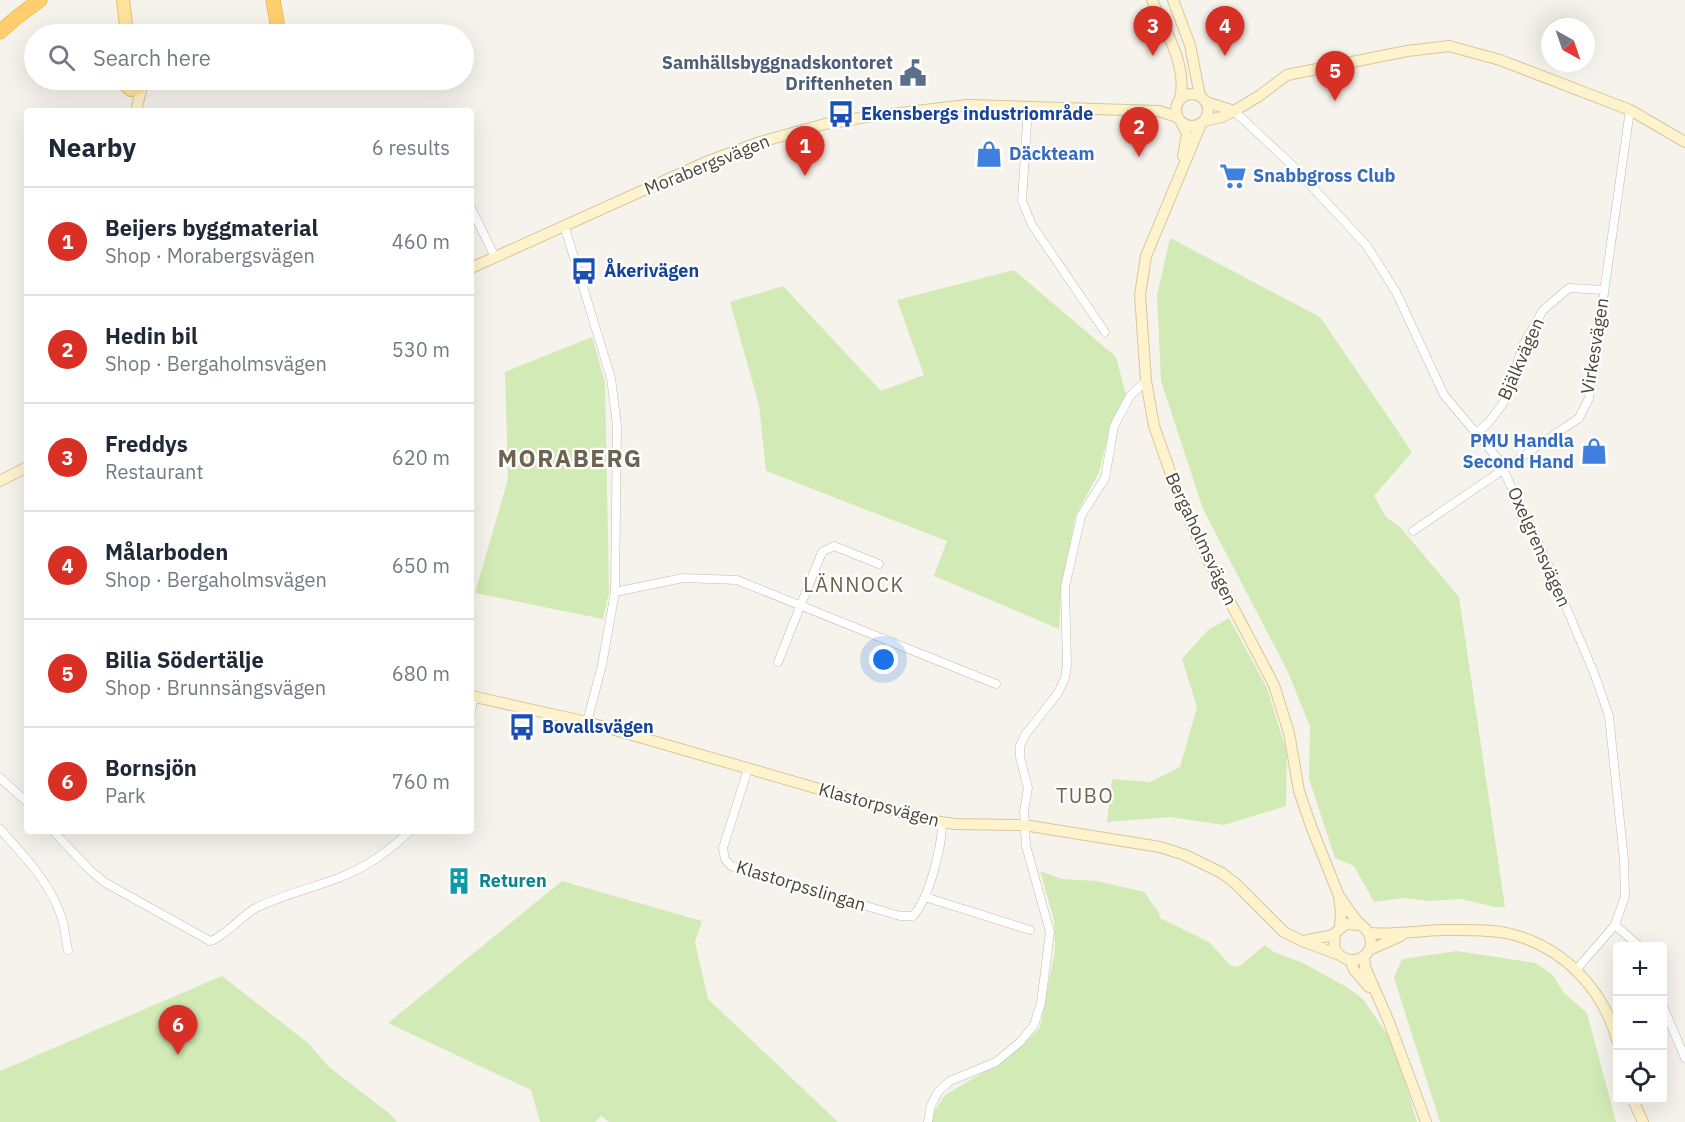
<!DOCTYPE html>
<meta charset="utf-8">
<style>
body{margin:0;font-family:"IBM Plex Sans",sans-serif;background:#f6f6f7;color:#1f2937}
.controls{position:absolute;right:18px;bottom:18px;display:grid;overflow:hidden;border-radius:6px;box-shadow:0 6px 24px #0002}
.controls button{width:54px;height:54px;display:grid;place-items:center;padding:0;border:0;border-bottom:2px solid #e0e1e3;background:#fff;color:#1f2937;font:30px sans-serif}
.compass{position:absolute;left:1541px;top:18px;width:54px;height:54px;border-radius:50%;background:#fff;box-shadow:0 6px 24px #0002;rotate:140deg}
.you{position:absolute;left:884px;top:660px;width:21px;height:21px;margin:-15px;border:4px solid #fff;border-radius:50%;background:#1a73e8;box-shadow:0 0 0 9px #1a73e833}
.badge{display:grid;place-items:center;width:39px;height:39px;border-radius:50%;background:#d93025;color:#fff;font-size:20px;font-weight:700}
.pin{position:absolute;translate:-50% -50px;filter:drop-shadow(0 2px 3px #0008)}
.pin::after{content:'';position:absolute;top:32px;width:21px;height:18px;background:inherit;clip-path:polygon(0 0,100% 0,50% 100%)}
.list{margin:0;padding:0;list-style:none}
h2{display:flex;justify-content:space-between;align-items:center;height:78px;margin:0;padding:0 24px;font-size:26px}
h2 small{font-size:20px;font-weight:400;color:#747a83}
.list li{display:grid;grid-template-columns:39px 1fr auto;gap:18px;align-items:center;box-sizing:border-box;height:108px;padding:0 24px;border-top:2px solid #e0e1e3}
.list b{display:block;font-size:22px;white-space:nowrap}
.list p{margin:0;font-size:20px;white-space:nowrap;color:#747a83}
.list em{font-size:20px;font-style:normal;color:#747a83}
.icon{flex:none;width:33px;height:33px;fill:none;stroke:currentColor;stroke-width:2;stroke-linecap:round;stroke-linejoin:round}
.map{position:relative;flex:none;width:1685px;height:1122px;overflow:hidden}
.search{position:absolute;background:#fff;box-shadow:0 6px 24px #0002;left:24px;top:24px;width:450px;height:66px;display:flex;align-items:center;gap:15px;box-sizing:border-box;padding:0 21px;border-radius:33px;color:#747a83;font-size:22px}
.panel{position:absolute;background:#fff;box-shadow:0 6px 24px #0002;left:24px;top:108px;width:450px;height:726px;border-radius:6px}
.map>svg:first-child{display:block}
.green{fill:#d2eab5}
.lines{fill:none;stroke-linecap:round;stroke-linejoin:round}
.street-casing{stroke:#c2bbae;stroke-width:9}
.secondary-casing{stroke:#d6c79b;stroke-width:12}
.primary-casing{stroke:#e6c16a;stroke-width:14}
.highway-casing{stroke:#e0a43c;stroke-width:15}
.street{stroke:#fff;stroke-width:8}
.secondary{stroke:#fff3cd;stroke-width:10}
.primary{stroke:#ffe39c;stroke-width:12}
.highway{stroke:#ffcf6e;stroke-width:14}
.labels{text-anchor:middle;stroke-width:4.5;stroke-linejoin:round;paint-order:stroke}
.service-label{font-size:18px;font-weight:bold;fill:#4e5e75;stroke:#fff;text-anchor:end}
.transit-label{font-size:18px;font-weight:bold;fill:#164399;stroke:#fff;text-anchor:start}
.shop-label{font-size:18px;font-weight:bold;fill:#366cbe;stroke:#fff;text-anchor:start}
.street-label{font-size:18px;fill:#4b4439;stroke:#fff}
.culture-label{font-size:18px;font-weight:bold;fill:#0d838f;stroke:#fff;text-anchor:start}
.neighbourhood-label{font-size:20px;letter-spacing:1.5px;fill:#6e6250;stroke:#fff}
.district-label{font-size:24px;font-weight:bold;letter-spacing:1.5px;fill:#6e6250;stroke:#fff}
</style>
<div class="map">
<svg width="1685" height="1122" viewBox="0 0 1685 1122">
<rect width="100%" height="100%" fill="#f6f3ec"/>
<path class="green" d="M1170 238 1320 317 1412 452 1374 496 1386 517 1401 528 1459 597 1505 907H1495L1461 899 1430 901 1404 898 1374 902 1354 866 1335 858 1309 779 1310 726 1287 670 1203 509 1161 381 1157 295Z
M1014 270 1116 357 1126 395 1110 428 1099 472 1075 517 1061 590 1059 629 934 576 947 541 766 471 759 405 730 302 783 286 881 391 924 375 897 300Z
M592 337 605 382 609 593 603 619 475 593 508 479 505 372Z
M1229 618 1267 688 1287 753 1286 806 1224 825 1170 817 1107 822 1112 779 1150 782 1180 767 1197 707 1182 659 1208 630Z
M1040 871 1062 879 1097 881 1144 892 1159 913 1160 918 1209 942 1230 965 1235 967 1241 965 1265 945 1274 952 1303 963 1345 986 1362 998 1393 1042 1417 1122H932L931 1116 945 1095 1001 1062 1040 1028 1055 950 1054 920Z
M562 881 702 921 695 942 708 999 838 1122H609L601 1116 595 1122H540L531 1090 388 1023Z
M1457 951 1535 963 1552 974 1564 993 1587 1013 1616 1122H1440L1394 978 1402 959Z
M222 976 308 1043 329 1067 390 1114 397 1122H0V1071Z"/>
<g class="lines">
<defs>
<path id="street" d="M1028 107 1022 201 1032 225 1105 332
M1234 111 1291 164 1367 246 1396 292 1444 395 1498 459 1544 555 1594 673 1609 716 1624 860 1625 896 1615 925 1576 970
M471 208 495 257
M564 225 611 378 617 425 615 592 602 665 587 722
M1477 433 1489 422 1504 402 1524 343 1543 310 1569 288 1604 290
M1413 531 1579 418 1589 398 1630 110
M615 592 683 578 737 580 996 684
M778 662 822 552 834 546 879 564
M471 712 474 696
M748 769 723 848 725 859 731 866 900 916H913C929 899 942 847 942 823
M0 778 27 802
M0 829C23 855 48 880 60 913 65 924 65 938 68 950
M53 831 89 869 104 882 210 941C221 939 242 916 254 909 281 895 313 888 341 877 367 867 390 850 410 831
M925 897 1030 930
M1615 925 1639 946
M1662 1004 1685 1058
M928 1122 931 1105 938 1092 950 1081 996 1062 1020 1042 1034 1025 1041 1003 1050 932 1026 846 1024 811 1028 788 1020 757V746L1025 735 1058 693 1065 678 1067 664 1065 587 1081 516 1105 478 1114 426 1130 396 1146 381"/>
<path id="secondary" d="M1152 0C1165 30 1188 66 1180 99
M1173 0 1190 45 1200 96
M1176 110a16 16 0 1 1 32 0a16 16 0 1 1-32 0Z
M1206 102 1234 111
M136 111 142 86
M1204 121 1222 117 1234 111 1259 96 1287 75 1407 51 1449 46 1500 60 1630 110 1685 142
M1181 122 1187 134 1183 156
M1201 124 1146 256 1140 295 1146 381 1154 426 1179 497 1208 560 1274 685 1289 733 1299 791 1311 826 1339 896 1341 913 1340 927
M471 268 706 162 760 142 825 124 866 117 967 105 1159 111 1177 117
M0 481 27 467
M471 696 587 722 927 820 955 824 1024 825 1160 847 1185 855 1222 873 1235 883 1284 932 1302 941 1337 954
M1340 897C1346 906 1352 916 1360 924 1363 927 1367 929 1369 934 1379 957 1346 972 1334 947L1335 933 1346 924 1361 925
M1369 933C1392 935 1418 931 1442 930 1464 930 1489 929 1511 934 1565 948 1604 990 1618 1043
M1303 941 1334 935
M1369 950 1401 936
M1364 956 1365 967 1389 1022 1426 1122
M1350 960 1354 970 1369 987
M1633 1100 1643 1122"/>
<path id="primary" d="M123 0 127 34
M123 80 126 86 131 90 139 88 144 80"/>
<path id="highway" d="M273 0 277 22 274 34
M0 32 17 17 40 0"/>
</defs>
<use href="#street" class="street-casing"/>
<use href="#secondary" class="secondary-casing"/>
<use href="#primary" class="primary-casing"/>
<use href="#highway" class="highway-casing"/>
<use href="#street" class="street"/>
<use href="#secondary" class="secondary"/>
<use href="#primary" class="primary"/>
<use href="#highway" class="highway"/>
</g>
<defs>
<symbol id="civic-bare" viewBox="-9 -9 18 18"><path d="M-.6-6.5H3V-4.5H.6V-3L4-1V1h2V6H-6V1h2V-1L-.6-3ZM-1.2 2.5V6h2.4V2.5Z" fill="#5c6f8a" stroke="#fff" stroke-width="2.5" paint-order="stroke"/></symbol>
<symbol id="bus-bare" viewBox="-9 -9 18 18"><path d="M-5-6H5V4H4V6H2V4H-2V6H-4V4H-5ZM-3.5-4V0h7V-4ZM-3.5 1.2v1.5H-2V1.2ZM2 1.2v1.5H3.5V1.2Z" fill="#1a4fb4" stroke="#fff" stroke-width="2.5" paint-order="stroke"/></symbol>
<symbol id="shop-bare" viewBox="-9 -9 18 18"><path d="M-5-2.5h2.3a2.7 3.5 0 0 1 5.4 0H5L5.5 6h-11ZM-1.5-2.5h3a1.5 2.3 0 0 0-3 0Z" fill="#3f7fe0" stroke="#fff" stroke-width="2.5" paint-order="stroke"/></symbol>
<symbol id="supermarket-bare" viewBox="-9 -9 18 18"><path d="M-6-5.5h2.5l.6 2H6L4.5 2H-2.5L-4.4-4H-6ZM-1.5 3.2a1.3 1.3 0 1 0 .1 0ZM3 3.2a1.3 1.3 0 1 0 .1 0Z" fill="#3f7fe0" stroke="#fff" stroke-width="2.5" paint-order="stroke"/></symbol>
<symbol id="building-bare" viewBox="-9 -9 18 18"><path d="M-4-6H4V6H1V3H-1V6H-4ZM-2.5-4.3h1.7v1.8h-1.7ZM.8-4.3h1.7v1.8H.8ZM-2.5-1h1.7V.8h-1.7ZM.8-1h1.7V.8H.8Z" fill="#0f9aa8" stroke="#fff" stroke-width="2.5" paint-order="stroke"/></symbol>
</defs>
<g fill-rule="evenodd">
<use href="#civic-bare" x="894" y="54" width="38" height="38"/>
<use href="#bus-bare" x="822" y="95" width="38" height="38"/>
<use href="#shop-bare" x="970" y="135" width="38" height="38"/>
<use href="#supermarket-bare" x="1214" y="157" width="38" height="38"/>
<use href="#bus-bare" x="565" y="252" width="38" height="38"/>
<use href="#shop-bare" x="1575" y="432" width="38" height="38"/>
<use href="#bus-bare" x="503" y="708" width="38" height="38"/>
<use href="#building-bare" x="440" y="862" width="38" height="38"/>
</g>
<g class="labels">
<g class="service-label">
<text x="893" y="69">Samhällsbyggnadskontoret<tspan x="893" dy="21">Driftenheten</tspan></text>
</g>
<g class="transit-label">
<text x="861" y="120">Ekensbergs industriområde</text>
<text x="604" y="277">Åkerivägen</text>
<text x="542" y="733">Bovallsvägen</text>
</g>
<g class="shop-label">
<text x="1009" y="160">Däckteam</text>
<text x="1253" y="182">Snabbgross Club</text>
<text x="1574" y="447" text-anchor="end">PMU Handla<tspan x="1574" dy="21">Second Hand</tspan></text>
</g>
<g class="street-label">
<text transform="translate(707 165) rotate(-22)" y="6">Morabergsvägen</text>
<text transform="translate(1595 346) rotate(-81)" y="6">Virkesvägen</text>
<text transform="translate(1521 359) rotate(-66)" y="6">Bjälkvägen</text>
<text transform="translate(1201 539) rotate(65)" y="6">Bergaholmsvägen</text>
<text transform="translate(1539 547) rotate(66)" y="6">Oxelgrensvägen</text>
<text transform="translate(879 805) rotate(15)" y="6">Klastorpsvägen</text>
<text transform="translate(801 886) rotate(17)" y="6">Klastorpsslingan</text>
</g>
<g class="culture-label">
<text x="479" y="887">Returen</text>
</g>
<g class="neighbourhood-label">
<text x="854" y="592">LÄNNOCK</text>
<text x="1085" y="803">TUBO</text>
</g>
<g class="district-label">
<text x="570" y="467">MORABERG</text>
</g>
</g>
</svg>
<div class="controls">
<button>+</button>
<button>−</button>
<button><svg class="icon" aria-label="locate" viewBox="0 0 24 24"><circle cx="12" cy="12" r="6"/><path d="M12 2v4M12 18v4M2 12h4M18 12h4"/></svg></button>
</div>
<svg class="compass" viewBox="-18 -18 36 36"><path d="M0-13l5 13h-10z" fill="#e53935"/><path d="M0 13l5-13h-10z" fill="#747a83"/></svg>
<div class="you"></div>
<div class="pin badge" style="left:805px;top:176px">1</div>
<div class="pin badge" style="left:1139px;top:157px">2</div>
<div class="pin badge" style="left:1153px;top:56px">3</div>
<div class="pin badge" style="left:1225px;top:56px">4</div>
<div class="pin badge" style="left:1335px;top:101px">5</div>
<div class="pin badge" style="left:178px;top:1055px">6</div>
<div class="search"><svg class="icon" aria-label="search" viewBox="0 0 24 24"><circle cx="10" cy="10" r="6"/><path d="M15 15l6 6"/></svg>Search here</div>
<section class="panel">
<h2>Nearby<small>6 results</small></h2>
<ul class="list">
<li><span class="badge">1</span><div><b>Beijers byggmaterial</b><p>Shop · Morabergsvägen</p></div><em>460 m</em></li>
<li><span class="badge">2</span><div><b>Hedin bil</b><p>Shop · Bergaholmsvägen</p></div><em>530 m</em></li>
<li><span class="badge">3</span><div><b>Freddys</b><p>Restaurant</p></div><em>620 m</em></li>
<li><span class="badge">4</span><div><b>Målarboden</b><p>Shop · Bergaholmsvägen</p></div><em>650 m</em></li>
<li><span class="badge">5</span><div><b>Bilia Södertälje</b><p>Shop · Brunnsängsvägen</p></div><em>680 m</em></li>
<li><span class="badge">6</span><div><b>Bornsjön</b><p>Park</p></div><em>760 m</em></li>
</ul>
</section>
</div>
